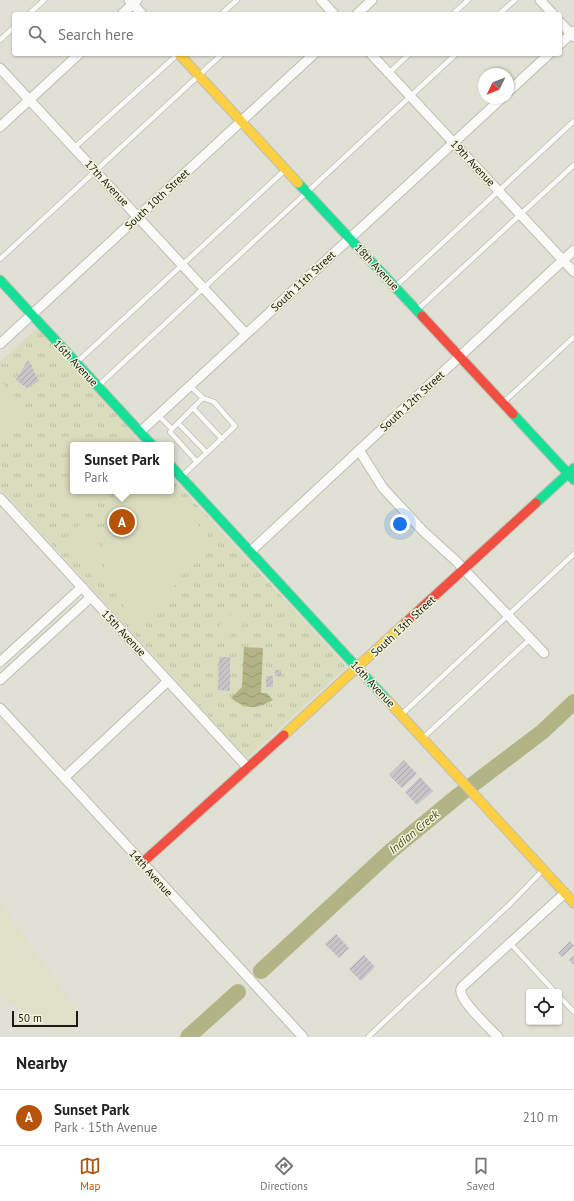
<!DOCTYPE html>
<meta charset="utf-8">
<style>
body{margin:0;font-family:"PT Sans",sans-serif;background:#f2f2f2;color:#222}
.controls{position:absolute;right:12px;bottom:12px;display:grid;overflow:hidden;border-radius:4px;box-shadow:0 1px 3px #0004}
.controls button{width:36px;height:36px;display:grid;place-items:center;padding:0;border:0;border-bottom:1px solid #e0e0e0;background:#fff;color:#222;font:20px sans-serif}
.compass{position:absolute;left:478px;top:68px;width:36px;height:36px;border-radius:50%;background:#fff;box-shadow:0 1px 3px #0004;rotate:227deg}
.scale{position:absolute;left:12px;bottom:10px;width:66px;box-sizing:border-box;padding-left:4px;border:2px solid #1b1c13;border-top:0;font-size:11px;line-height:14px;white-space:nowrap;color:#1b1c13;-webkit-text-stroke:3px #f2f4db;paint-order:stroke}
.you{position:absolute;left:400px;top:524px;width:14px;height:14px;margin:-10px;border:3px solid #fff;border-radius:50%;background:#1a73e8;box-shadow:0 0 0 6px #1a73e833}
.badge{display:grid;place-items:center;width:26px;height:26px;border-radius:50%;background:#b45309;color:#fff;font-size:13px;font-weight:700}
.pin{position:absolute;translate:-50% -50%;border:2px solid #fff;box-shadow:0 1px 4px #0006}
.popup{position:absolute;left:70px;top:442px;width:104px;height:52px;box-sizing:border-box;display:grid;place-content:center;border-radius:4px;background:#fff;filter:drop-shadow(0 1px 3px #0005);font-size:13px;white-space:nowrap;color:#767676}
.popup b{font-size:15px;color:#222}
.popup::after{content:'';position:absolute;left:50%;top:100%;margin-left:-8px;border:8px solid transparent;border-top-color:#fff}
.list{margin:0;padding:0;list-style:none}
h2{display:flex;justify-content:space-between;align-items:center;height:52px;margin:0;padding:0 16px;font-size:17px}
h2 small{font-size:13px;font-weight:400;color:#767676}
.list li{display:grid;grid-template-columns:26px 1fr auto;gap:12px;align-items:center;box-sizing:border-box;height:56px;padding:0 16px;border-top:1px solid #e0e0e0}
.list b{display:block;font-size:15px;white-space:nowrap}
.list p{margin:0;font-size:13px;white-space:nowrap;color:#767676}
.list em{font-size:13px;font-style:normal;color:#767676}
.icon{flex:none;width:22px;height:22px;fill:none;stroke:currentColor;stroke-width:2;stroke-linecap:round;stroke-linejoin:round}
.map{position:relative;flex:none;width:574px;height:1037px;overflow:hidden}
.search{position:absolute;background:#fff;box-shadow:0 1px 3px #0004;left:12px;right:12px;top:12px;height:44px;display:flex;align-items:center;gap:10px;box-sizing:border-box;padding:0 14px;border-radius:4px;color:#767676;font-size:15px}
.sheet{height:108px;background:#fff}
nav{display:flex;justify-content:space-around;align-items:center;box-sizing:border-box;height:56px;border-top:1px solid #e0e0e0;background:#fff;font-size:11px;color:#767676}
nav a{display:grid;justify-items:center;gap:2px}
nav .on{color:#b45309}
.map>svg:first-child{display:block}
.built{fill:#dee0c8}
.park{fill:url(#park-tufts)}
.pitch{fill:#d9dcbd}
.water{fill:url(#water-waves)}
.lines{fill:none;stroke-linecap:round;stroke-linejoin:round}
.river{stroke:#b2b486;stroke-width:16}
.building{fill:url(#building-hatch)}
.lane-casing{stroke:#bdbdb3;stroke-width:6}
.street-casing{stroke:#bdbdb3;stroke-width:11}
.fast-casing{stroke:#bdbdb3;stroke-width:11}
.slow-casing{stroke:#bdbdb3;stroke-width:11}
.jam-casing{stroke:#bdbdb3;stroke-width:11}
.lane{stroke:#fafaf9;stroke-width:4.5}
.street{stroke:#fafaf9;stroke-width:9}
.fast{stroke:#16e098;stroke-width:9}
.slow{stroke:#ffcf43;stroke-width:9}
.jam{stroke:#f24e42;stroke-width:9}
.labels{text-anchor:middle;stroke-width:3;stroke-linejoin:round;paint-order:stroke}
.street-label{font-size:11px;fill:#1b1c13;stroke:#f2f4db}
.water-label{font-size:12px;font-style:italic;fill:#47491a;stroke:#f2f4db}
</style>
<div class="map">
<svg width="574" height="1037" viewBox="0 0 574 1037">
<defs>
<pattern id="park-tufts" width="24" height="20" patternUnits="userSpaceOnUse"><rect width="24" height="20" fill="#d9dcbd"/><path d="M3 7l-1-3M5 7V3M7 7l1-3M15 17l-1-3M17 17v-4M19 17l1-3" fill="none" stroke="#babca2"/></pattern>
<pattern id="water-waves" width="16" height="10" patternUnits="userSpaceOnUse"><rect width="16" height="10" fill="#b2b486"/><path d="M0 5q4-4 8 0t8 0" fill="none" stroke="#989a73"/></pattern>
<pattern id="building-hatch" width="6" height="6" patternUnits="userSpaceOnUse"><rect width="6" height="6" fill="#c7c4ca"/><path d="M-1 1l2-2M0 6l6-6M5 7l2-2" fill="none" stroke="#aaa8ad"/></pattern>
</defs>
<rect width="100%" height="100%" fill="#e0e1d4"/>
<path class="built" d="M0 903 81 1016 63 1032 0 998Z"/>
<path class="park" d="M41 324 133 425 134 437 142 445H73V491H171V477L347 667 247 758 0 488V362Z"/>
<path class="pitch" d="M0 380 33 416 0 446Z
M73 478V491H81L63 507 53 496Z
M171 489 186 505 187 512 212 540 211 550 178 579 177 584 137 622C128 611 119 601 113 589 97 557 101 521 118 491H171Z
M86 491H92L99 499 76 520 65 509Z
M85 520 100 535V557L103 572 95 579 61 542Z
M238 608 249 619 228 638 218 627Z"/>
<path class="water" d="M244 647 263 648 261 693H267L273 700C257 710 245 709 231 698L242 687Z"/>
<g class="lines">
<path class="river" d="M261 971 392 850 459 795 542 732 574 702
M188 1037 238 992"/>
</g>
<path class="building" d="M28 360 39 381 27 388 16 380Z
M219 657H230V691L218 690Z
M275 670H281V676H275Z
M266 676H273V687H266Z
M404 760 417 774 402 788 389 775Z
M420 777 433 791 417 805 405 792Z
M336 934 349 948 339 958 325 944Z
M570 941 574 946 562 957 558 953Z
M364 955 375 967 361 981 349 969Z
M574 955V965L569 960Z"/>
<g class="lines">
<defs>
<path id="lane" d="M29 14 44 0
M221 14 237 0
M453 14 468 0
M499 14 515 0
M0 40 14 27
M389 73 409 54
M74 148 178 54
M0 259 222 54
M396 286 574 121
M418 309 574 165
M77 362 285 170
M99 385 456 54
M504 402 574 337
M193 408 222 439
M158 415 172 429 203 398
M178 423 207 453
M172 429 170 432 197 462
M182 476 235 426 214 402 203 398 190 386
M402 714 574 554
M424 737 530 639
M510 943 555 992
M559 996 574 1012
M368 1037 511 903 543 870"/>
<path id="street" d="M129 0 142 14
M321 0 334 14
M540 0 553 14
M122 14 137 0
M357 14 372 0
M560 22 574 37
M560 44 574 31
M371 54 574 272
M0 68 246 334
M508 92 549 54
M0 127 79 54
M0 344 314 54
M140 432 502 98
M359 450 383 488 423 531 455 560 544 653
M0 498 248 768
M250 552 574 250
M0 662 82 587
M0 680 91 597
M0 708 303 1037
M64 778 168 681
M498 1037C489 1028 462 1002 461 992 460 988 461 988 463 986L565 893"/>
<path id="fast" d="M298 183 422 316
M0 280 152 445
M513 414 574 480
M171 466 388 701
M536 503 574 468"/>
<path id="slow" d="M179 54 298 183
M388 701 574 903
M284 735 405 623"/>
<path id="jam" d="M422 316 513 414
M405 623 536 503
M142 863 284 735"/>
</defs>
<use href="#lane" class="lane-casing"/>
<use href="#street" class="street-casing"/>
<use href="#fast" class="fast-casing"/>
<use href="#slow" class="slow-casing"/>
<use href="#jam" class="jam-casing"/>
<use href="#lane" class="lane"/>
<use href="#street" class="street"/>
<use href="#fast" class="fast"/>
<use href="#slow" class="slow"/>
<use href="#jam" class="jam"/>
</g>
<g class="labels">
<g class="street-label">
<text transform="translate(473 163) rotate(47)" y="4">19th Avenue</text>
<text transform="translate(107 183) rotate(47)" y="4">17th Avenue</text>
<text transform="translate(157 199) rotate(-43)" y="4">South 10th Street</text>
<text transform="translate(377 267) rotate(47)" y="4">18th Avenue</text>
<text transform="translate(303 281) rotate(-43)" y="4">South 11th Street</text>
<text transform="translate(76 363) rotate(47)" y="4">16th Avenue</text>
<text transform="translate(412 401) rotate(-43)" y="4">South 12th Street</text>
<text transform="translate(403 626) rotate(-43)" y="4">South 13th Street</text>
<text transform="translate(124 633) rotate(47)" y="4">15th Avenue</text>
<text transform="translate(373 684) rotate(47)" y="4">16th Avenue</text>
<text transform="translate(151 873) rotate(48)" y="4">14th Avenue</text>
</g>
<g class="water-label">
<text transform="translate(414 832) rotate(-40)" y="4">Indian Creek</text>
</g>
</g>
</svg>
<div class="controls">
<button><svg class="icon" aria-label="locate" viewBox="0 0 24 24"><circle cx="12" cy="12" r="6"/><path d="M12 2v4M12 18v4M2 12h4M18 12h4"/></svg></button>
</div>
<svg class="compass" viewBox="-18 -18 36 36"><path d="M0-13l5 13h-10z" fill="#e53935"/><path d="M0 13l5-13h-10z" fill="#767676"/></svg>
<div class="scale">50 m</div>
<div class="you"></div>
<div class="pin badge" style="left:122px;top:522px">A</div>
<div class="popup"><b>Sunset Park</b>Park</div>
<div class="search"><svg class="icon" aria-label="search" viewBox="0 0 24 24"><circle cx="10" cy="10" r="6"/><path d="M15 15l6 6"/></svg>Search here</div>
</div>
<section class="sheet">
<h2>Nearby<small></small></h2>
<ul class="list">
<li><span class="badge">A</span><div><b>Sunset Park</b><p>Park · 15th Avenue</p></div><em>210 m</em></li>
</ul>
</section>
<nav>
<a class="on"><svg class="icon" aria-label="map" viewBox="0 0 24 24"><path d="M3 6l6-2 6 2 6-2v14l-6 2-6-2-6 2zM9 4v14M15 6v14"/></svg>Map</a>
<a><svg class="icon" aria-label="directions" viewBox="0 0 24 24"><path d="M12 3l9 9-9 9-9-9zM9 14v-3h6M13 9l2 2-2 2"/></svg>Directions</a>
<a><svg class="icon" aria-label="saved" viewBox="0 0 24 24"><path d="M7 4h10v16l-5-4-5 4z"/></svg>Saved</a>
</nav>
